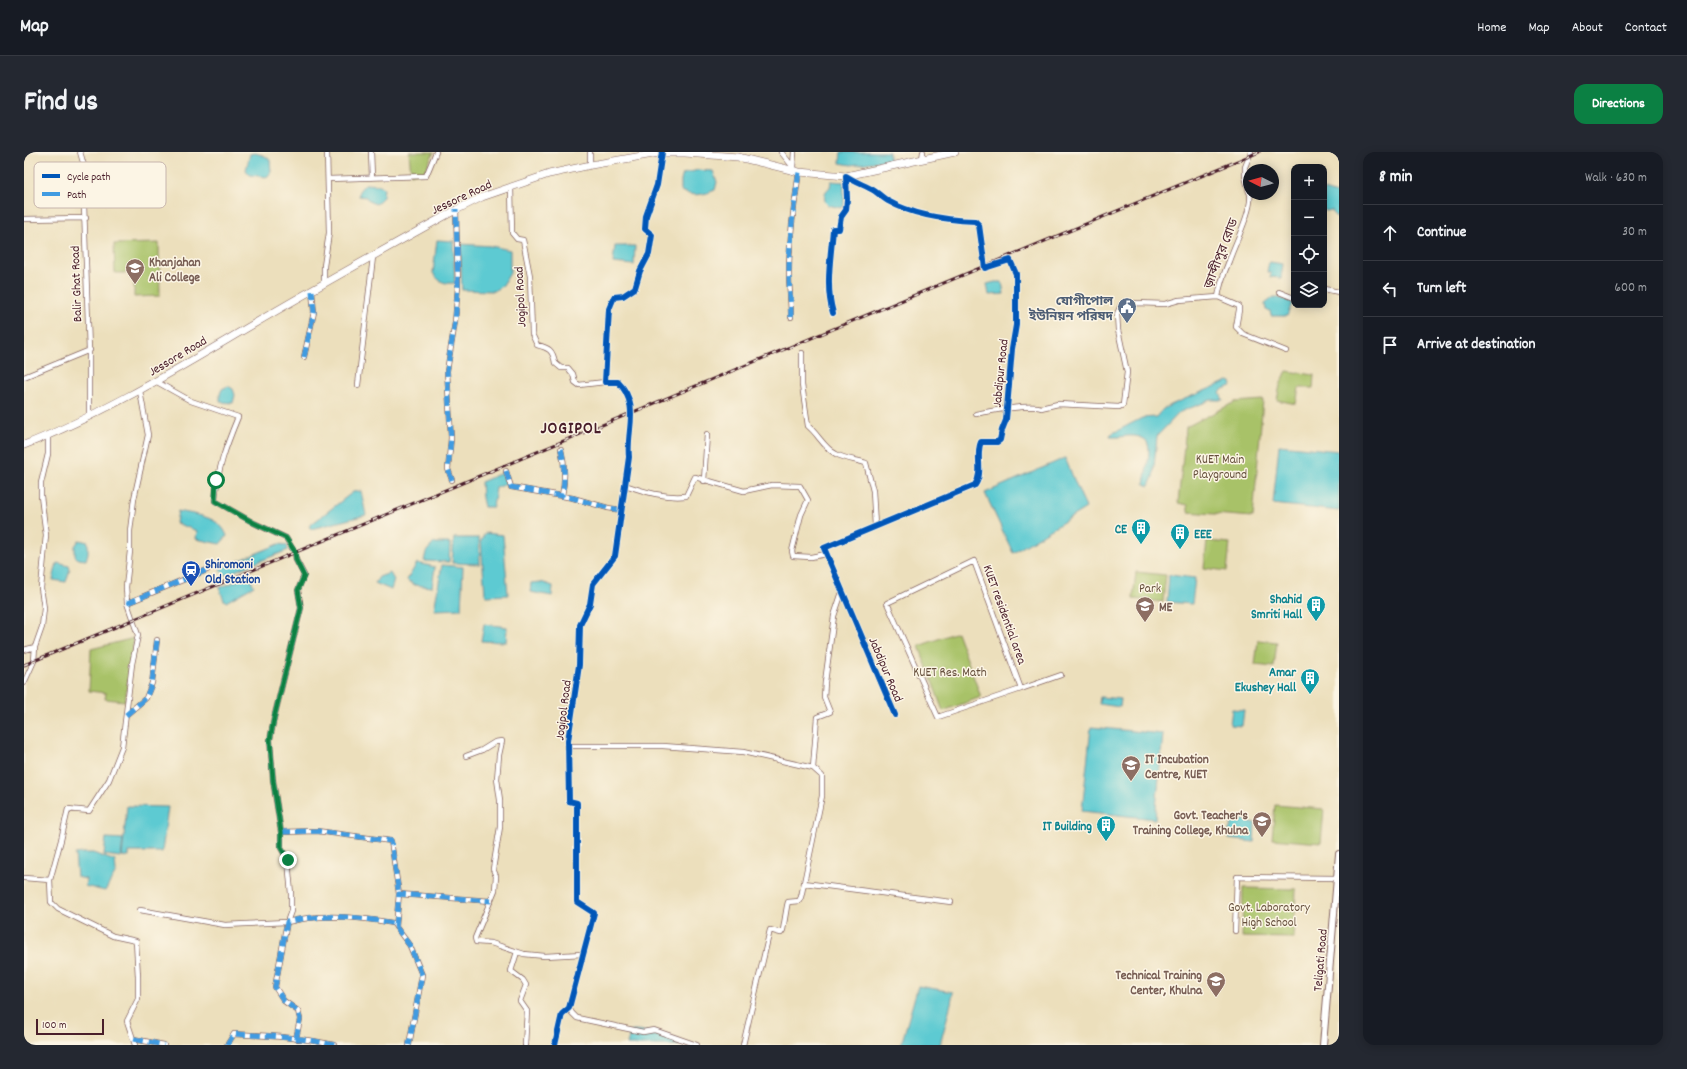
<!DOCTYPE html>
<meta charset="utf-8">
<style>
body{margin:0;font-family:Dekko,"Noto Sans Bengali",sans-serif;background:#242831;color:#f1f3f6}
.controls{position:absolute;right:12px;top:12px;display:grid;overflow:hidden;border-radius:8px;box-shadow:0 2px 10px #0003}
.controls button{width:36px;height:36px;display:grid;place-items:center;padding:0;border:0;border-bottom:1px solid #363941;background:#171b24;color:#f1f3f6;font:20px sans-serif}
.compass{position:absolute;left:1219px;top:12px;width:36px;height:36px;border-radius:50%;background:#171b24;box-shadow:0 2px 10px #0003;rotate:276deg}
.scale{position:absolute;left:12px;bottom:10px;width:68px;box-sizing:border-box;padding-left:4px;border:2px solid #4a1f2b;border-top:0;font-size:11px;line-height:14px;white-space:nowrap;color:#4a1f2b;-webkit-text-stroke:3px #fcf5e5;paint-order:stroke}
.stop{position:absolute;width:12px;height:12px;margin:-9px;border:3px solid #0b8043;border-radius:50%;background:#fff}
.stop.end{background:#0b8043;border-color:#fff;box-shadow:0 1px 4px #0008}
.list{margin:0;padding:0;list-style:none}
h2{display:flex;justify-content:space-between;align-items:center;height:52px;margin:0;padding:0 16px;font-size:17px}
h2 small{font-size:13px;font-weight:400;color:#9ea1a6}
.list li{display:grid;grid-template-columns:26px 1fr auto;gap:12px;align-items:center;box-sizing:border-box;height:56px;padding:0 16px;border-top:1px solid #363941}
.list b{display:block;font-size:15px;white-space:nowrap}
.list em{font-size:13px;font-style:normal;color:#9ea1a6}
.icon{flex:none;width:22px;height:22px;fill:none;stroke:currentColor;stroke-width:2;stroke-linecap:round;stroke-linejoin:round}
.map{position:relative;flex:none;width:1315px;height:893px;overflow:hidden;border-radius:12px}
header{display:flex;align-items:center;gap:24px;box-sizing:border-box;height:56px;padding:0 20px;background:#171b24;border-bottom:1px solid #363941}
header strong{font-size:19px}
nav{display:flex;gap:22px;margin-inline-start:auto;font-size:14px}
.intro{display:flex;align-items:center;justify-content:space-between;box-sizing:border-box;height:96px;padding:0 24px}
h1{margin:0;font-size:28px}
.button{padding:10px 18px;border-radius:12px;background:#0b8043;color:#fff;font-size:14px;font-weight:700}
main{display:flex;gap:24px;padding:0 24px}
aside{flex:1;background:#171b24;border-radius:12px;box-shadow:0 2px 10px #0003}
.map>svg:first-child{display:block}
.green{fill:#a8c268;stroke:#79704a}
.water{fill:#5dcad2;stroke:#54747e}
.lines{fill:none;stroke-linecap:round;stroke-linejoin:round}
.minor-casing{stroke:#83625e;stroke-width:6}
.major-casing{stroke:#83625e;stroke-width:8}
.highway-casing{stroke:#83625e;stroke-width:8}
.minor{stroke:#fff;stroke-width:4.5}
.major{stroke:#fff;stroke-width:6}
.highway{stroke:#fff;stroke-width:7}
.rail-casing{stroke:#4a1f2b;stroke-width:3}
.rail{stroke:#fcf5e5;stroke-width:1.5;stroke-dasharray:4.5;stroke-linecap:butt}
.quiet{stroke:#409be1;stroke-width:5;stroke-dasharray:10 5;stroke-linecap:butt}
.cycleway-casing{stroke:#fcf5e5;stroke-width:8}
.cycleway{stroke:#0057b8;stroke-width:6}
.route{stroke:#0b8043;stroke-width:5}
.labels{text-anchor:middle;stroke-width:3;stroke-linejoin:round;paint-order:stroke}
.street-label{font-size:13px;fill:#4a1f2b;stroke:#fcf5e5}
.education-label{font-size:13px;font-weight:bold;fill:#785e54;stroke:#fcf5e5;text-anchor:start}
.service-label{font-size:13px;font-weight:bold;fill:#4e5e75;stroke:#fcf5e5;text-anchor:end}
.park-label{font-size:13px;fill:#66503d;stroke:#fcf5e5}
.culture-label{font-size:13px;font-weight:bold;fill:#0d838f;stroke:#fcf5e5;text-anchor:end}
.transit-label{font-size:13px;font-weight:bold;fill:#164399;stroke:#fcf5e5;text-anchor:start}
.district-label{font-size:17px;font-weight:bold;letter-spacing:1px;fill:#4a1f2b;stroke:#fcf5e5}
.key{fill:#fcf5e5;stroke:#c7b5ad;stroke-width:1}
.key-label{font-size:11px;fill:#4a1f2b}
</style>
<header>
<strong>Map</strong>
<nav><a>Home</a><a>Map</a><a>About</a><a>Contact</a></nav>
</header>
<div class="intro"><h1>Find us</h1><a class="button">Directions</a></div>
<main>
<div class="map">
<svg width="1315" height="893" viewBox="0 0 1315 893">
<rect width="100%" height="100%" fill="#fcf5e5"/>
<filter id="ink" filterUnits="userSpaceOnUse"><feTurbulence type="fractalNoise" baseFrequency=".025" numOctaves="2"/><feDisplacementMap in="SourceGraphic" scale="8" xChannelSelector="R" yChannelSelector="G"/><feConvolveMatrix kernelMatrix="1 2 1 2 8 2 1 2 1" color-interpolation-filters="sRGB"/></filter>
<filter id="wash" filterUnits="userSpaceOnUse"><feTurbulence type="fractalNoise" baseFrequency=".012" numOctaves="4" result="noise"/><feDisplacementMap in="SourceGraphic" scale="16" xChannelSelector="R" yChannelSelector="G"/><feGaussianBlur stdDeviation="0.9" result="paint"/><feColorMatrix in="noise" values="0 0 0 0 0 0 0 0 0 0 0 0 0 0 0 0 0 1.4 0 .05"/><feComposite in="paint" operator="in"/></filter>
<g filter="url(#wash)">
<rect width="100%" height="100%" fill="#ecdfbc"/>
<path class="green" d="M385 0H410L400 21 387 22Z
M135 91 136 144 110 145V121H91L90 92Z
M1263 219 1290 223 1289 236H1275L1272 252 1253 248 1256 233Z
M1239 248 1229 365 1164 360V353L1154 351 1162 275 1211 250Z
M1183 389 1206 391 1203 419 1180 416Z
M1112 420 1142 423 1139 450 1109 447Z
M933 480 957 545 919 559 895 494Z
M110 486 101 549 81 547 82 541 65 539 67 497Z
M1234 488 1253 490 1250 515 1231 513Z
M1251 653 1300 657 1297 691 1248 687Z
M1219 736 1272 737 1270 786 1218 785Z"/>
<path class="water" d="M817 0H865V8L827 13 816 11Z
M231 1 241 4 246 8 247 20 243 25 226 23 222 18 226 2Z
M674 18 689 19 693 30 691 38C679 43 669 45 657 39V28L659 22Z
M807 29 820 30V54L817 56 804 53 801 50C800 43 800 40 806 35Z
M341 32 356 33 360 36 359 45 352 52 346 50 342 45 335 44V39Z
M1300 38 1315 43V66L1311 65 1308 58 1302 59 1300 58Z
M413 88 429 89 431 131C420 132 415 130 409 121Z
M436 92 467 94 486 98V121L479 133 470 139 438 138Z
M591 94H611L610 113 589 111Z
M1245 110 1259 112 1257 126 1246 125 1247 120H1243Z
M971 130H978L980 142 965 143 963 132Z
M1250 145 1269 149 1263 164H1247L1246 159 1242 158 1241 152Z
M1204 229 1207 230 1208 234 1199 237 1196 241 1199 248H1187L1156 260 1133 284 1129 325 1125 334 1120 332C1121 323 1127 300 1124 292 1122 286 1116 285 1111 284 1103 283 1095 286 1086 285L1087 282 1118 266 1132 265 1139 257 1149 252Z
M204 234 209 237 211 243 209 251 196 250V242L198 237Z
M1255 293 1315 299V359L1249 352Z
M1041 306 1062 356 989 401 961 341Z
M478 321 482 332 472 336 469 355H460L458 346 457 330Z
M337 339 342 363 287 377 285 374 329 340Z
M154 359C172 363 196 364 203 384L196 392 172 387 173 379 152 371Z
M461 381 479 383 484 443 463 444 461 442 457 389Z
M430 386H455L456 412 428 411Z
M55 388 64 390V401L62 408 54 407 51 404V394Z
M410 391H426L425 410 400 409 402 400Z
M255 392 263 393 264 398 201 423 196 418 197 416Z
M33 411 45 414 46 418 42 430 29 428Z
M393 411 411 415 408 435 391 433 383 428Z
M418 413 439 415 437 457 410 458Z
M366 421 370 428 367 438 351 431 355 425Z
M1145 423 1171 426 1168 452 1143 450Z
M225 424 230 434 202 450 200 448 195 436Z
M517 430 529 434 528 444 506 440 507 431Z
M460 472 483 475 482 490 457 489Z
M1076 545 1097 547 1096 555 1075 552Z
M1208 557 1220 558 1218 574 1206 573Z
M1067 575 1139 582 1131 667 1058 659Z
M103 654 144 655 138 700H105V705L98 704Z
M1216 667 1231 671 1230 690 1205 687 1204 681 1208 671Z
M82 686 99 687 97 705 80 703Z
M58 701H69L91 709 92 720 81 739 61 734 62 727 53 725 51 702Z
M894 834 929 840 927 851 916 893H877Z
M609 879 631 880 655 888 656 893H603L606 880Z"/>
</g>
<g filter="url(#ink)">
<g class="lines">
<defs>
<path id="minor" d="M56 0 61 17 62 25 60 53 65 199V265
M347 0 348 26
M566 0V13
M757 0 769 15
M898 7 899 0
M769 15 770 0
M304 27 402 24 412 0
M487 35 488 81 493 87 499 88 506 124 508 182 513 193C525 196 529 198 531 211L537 216H544L549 222 551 230 555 233 581 230
M1225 40 1221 24V15L1227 0
M0 67 62 66
M300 132V114L305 81 303 0
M1300 137 1315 140
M1255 140 1270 146
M1194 145 1215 154V158L1212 175 1219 182 1262 199
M809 161C801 134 807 105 809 77H815L817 65 822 58 823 47 822 24C831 30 840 33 849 38 854 41 859 46 864 49 889 63 923 68 951 69L955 73 961 116 986 108 992 122V173L988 197 982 268 978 278 976 288 973 290H957C951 303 960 320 951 333L800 396 871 563
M767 165C767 150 765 136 765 121 765 87 770 54 775 20
M778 201V233L784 274C794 282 800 296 812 302 821 307 833 308 842 311L849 339 851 374
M280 205 290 160 288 139
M0 225 66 198
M334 233 349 105
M952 262C964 259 1007 252 1017 256L1034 252 1095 255 1099 253 1103 220 1094 178 1093 162 1097 153 1113 151 1141 152 1155 148 1194 145C1196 132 1200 121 1205 109 1210 94 1229 56 1226 42
M537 297C541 312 541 329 538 344
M482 319 487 335 549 346 584 356 597 358
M428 328 424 317 427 286 423 219 431 170 434 134 432 57
M680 329 683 282
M601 333C621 340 640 346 662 344L671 325 720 339 748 333 776 334 784 348 777 363 768 399 769 404 787 405 802 402
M950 409 997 537 914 565 863 451Z
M103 451 183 418
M0 498 11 495
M0 531 10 509 11 495 18 475 20 456 17 436 22 383 17 344V331L24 302V283
M997 537 1037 523
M102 563 122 546 128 531 133 488
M545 594H639L719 600 789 616 793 565 806 560 800 545 801 530 810 464 818 440
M442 604 458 598 471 590 478 589 475 603 473 627 476 648V675L469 717 472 724 471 738 451 786 452 790 467 791 500 802 521 804 559 802
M257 680 293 679 367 689 375 742
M0 726 26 728 37 688 44 657 65 659 85 628 98 595 108 512 114 483 103 451 102 435 106 399V379L110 347 124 283 116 239
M26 728 27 750 34 757 89 784 112 789 114 825V847L103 869 111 893
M780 731 798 644V624L789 616
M116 758 201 773 263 770 267 759V742L264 708 257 696V680L249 628 246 588 250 566 274 468 277 456 274 438 280 423 272 408 271 401 262 386 230 371 191 349C193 318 202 294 214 265L167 249 133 230
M372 775 375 742 467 749
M1211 779 1213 725 1313 726
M493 800 487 819 499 828 502 833 496 849 503 859 501 893
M545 856 548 861 553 866 619 880 630 878 673 893
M110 887 140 893
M272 887 276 867 274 859 260 849 251 835 263 770C298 761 335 765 369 771L386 794 398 823 385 893
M203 893 210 882C243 884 277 885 310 893
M531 893 538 862 545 856 570 761 553 750V651L545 649 544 589 555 513 556 473 566 452 569 432 591 404 605 305C602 278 617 253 594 230H581L585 157 590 145 599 144 611 136 616 119 625 102 628 83 621 77 622 64 633 33 638 0
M719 893 746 778 757 781 759 778 763 754 764 750 775 749 777 745 780 731 927 750"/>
<path id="major" d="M1299 893 1315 702"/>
<path id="highway" d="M0 293C80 262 153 217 228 173 294 134 361 97 428 60L458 45 525 22 567 13 635 1H661L714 5 775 20 822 24 931 0"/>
</defs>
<use href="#minor" class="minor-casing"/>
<use href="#major" class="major-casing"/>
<use href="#highway" class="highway-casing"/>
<use href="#minor" class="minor"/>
<use href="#major" class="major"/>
<use href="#highway" class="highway"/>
<defs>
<path id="rail" d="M0 513C411 342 823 172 1235 0"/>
</defs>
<use href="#rail" class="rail-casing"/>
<use href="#rail" class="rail"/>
<path class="quiet" d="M767 165C767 150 765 136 765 121 765 87 770 54 775 20
M280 205 290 160 288 139
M537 297C541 312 541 329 538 344
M482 319 487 335 549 346 584 356 597 358
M428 328 424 317 427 286 423 219 431 170 434 134 432 57
M103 451 183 418
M102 563 122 546 128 531 133 488
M257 680 293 679 367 689 375 742
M372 775 375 742 467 749
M110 887 140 893
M272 887 276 867 274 859 260 849 251 835 263 770C298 761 335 765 369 771L386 794 398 823 385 893
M203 893 210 882C243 884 277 885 310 893"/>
<defs>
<path id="cycleway" d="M809 161C801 134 807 105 809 77H815L817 65 822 58 823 47 822 24C831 30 840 33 849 38 854 41 859 46 864 49 889 63 923 68 951 69L955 73 961 116 986 108 992 122V173L988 197 982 268 978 278 976 288 973 290H957C951 303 960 320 951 333L800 396 871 563
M531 893 538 862 545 856 570 761 553 750V651L545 649 544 589 555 513 556 473 566 452 569 432 591 404 605 305C602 278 617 253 594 230H581L585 157 590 145 599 144 611 136 616 119 625 102 628 83 621 77 622 64 633 33 638 0"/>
</defs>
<use href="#cycleway" class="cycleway-casing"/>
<use href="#cycleway" class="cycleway"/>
</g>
</g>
<g class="lines" filter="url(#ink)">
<path class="route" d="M192 328 191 349 230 371 262 386 271 400 272 408 280 424 274 438 277 456 274 468 250 566 246 588 249 628 257 680V696L264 708"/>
</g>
<defs>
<symbol id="university-pin" viewBox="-11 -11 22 30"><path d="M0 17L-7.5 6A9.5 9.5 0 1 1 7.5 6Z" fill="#8d6e63" stroke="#fcf5e5"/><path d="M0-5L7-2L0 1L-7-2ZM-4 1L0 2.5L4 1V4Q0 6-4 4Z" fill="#fff"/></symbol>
<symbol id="civic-pin" viewBox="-11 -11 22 30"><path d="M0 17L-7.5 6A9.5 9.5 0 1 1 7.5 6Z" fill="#5c6f8a" stroke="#fcf5e5"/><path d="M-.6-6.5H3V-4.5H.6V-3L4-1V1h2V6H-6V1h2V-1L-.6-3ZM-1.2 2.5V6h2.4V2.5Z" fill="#fff"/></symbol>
<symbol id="building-pin" viewBox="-11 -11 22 30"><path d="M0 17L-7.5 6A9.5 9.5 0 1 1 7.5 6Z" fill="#0f9aa8" stroke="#fcf5e5"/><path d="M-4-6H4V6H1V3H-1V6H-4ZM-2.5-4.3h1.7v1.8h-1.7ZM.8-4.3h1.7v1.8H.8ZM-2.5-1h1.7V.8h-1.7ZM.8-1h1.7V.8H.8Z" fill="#fff"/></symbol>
<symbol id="station-pin" viewBox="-11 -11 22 30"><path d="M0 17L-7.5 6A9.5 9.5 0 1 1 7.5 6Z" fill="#1a4fb4" stroke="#fcf5e5"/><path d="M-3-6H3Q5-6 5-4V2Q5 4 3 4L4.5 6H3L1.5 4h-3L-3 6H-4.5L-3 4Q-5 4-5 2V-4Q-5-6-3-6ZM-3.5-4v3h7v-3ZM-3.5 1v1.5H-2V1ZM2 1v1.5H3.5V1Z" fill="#fff"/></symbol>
<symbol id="school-pin" viewBox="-11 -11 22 30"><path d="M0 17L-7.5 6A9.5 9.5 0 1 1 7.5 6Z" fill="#8d6e63" stroke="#fcf5e5"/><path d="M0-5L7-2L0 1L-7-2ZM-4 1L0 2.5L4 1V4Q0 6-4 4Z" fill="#fff"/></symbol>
</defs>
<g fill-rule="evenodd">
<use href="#university-pin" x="100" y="105" width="22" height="30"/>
<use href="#civic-pin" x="1092" y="144" width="22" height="30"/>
<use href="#building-pin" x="1106" y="365" width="22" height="30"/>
<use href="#building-pin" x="1145" y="370" width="22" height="30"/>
<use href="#station-pin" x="156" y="407" width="22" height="30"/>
<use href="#building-pin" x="1281" y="442" width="22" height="30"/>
<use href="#school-pin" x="1110" y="443" width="22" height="30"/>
<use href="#building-pin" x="1275" y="515" width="22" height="30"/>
<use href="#university-pin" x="1096" y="602" width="22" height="30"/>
<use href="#university-pin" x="1227" y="658" width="22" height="30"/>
<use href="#building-pin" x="1071" y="662" width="22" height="30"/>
<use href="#school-pin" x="1181" y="818" width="22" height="30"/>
</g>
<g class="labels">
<g class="street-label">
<text transform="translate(437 44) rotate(-25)" y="5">Jessore Road</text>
<text transform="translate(1196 101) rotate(-69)" y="5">জ়াব্দীপুর রোড</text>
<text transform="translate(51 132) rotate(-92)" y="5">Balir Ghat Road</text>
<text transform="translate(495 145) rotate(-93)" y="5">Jogipol Road</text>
<text transform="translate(153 203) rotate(-31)" y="5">Jessore Road</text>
<text transform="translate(975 221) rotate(-84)" y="5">Jabdipur Road</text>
<text transform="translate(982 462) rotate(70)" y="5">KUET residential area</text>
<text transform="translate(863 517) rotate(67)" y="5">Jabdipur Road</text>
<text transform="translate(538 558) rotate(-83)" y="5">Jogipol Road</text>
<text transform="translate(1295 808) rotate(-85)" y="5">Teligati Road</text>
</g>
<g class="education-label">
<text x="125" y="114">Khanjahan<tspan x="125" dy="15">Ali College</tspan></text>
<text x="1135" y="459">ME</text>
<text x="1121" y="611">IT Incubation<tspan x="1121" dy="15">Centre, KUET</tspan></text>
<text x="1224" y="667" text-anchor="end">Govt. Teacher's<tspan x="1224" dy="15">Training College, Khulna</tspan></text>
<text x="1178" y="827" text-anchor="end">Technical Training<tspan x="1178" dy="15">Center, Khulna</tspan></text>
</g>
<g class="service-label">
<text x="1089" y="153">যোগীপোল<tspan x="1089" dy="15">ইউনিয়ন পরিষদ</tspan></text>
</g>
<g class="park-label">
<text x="1196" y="311">KUET Main<tspan x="1196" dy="15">Playground</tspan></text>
<text x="1126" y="440">Park</text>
<text x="926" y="524">KUET Res. Math</text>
<text x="1245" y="759">Govt. Laboratory<tspan x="1245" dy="15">High School</tspan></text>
</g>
<g class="culture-label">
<text x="1103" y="381">CE</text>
<text x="1170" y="386" text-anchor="start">EEE</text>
<text x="1278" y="451">Shahid<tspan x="1278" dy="15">Smriti Hall</tspan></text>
<text x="1272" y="524">Amar<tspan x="1272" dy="15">Ekushey Hall</tspan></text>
<text x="1068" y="678">IT Building</text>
</g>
<g class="transit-label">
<text x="181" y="416">Shiromoni<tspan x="181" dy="15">Old Station</tspan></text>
</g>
<g class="district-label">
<text x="547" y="281">JOGIPOL</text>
</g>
</g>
<rect x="10" y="10" width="132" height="46" rx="6" class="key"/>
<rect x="18" y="22" width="18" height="4" fill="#0057b8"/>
<rect x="18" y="40" width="18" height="4" fill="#409be1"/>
<g class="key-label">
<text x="43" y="28">Cycle path</text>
<text x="43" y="46">Path</text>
</g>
</svg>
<div class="controls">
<button>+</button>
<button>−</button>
<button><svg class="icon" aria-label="locate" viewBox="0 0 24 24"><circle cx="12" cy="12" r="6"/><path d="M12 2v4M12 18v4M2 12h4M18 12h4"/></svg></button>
<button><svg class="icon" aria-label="layers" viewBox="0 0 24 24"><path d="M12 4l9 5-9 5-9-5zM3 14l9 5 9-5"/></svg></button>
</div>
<svg class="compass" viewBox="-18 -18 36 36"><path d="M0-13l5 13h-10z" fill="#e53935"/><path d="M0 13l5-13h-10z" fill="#9ea1a6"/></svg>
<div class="scale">100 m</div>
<div class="stop" style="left:192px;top:328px"></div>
<div class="stop end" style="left:264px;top:708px"></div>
</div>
<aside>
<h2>8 min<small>Walk · 630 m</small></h2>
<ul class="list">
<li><svg class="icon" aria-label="ahead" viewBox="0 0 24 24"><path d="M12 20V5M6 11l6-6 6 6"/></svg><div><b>Continue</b></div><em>30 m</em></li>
<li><svg class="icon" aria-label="left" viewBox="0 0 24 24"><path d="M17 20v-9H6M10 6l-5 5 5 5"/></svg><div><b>Turn left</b></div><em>600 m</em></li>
<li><svg class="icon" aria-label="arrive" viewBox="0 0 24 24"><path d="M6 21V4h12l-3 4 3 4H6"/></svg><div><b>Arrive at destination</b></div></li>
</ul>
</aside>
</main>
